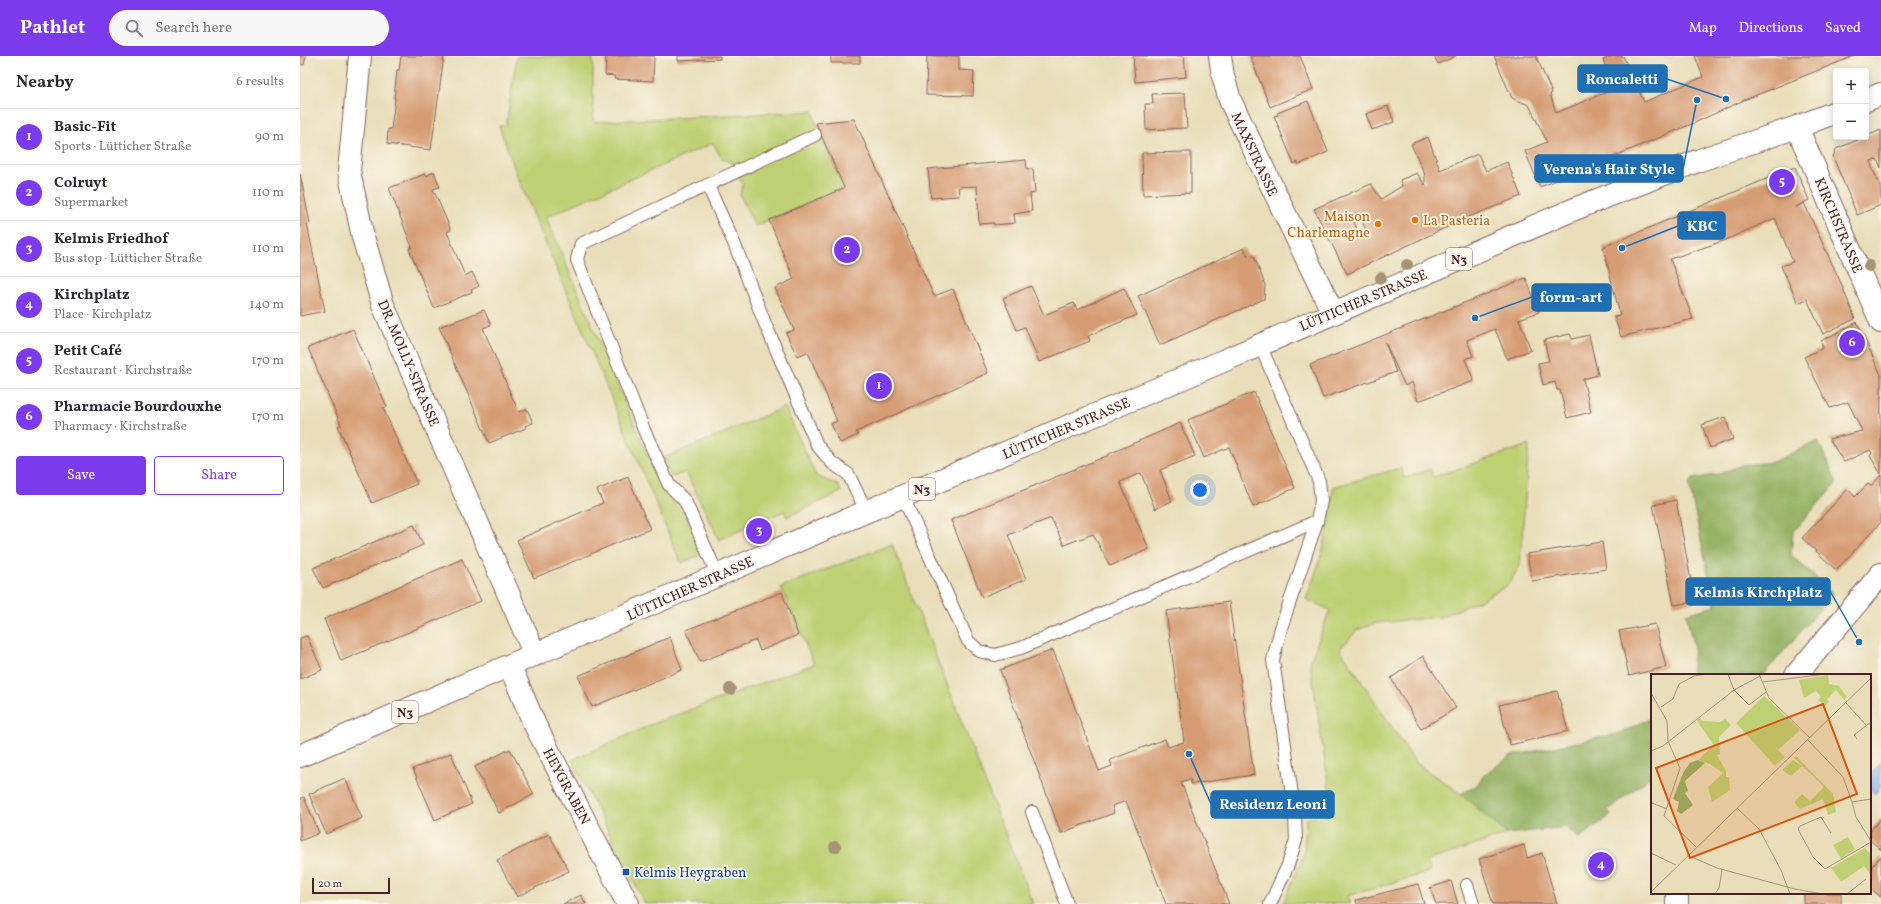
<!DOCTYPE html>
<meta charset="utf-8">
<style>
body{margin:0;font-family:Vollkorn,serif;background:#f7f7f7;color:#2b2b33}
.controls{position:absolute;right:12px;top:12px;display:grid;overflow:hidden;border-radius:4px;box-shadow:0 2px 10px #0003}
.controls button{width:36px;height:36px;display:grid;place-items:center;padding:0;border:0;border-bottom:1px solid #e1e1e2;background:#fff;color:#2b2b33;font:20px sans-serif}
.scale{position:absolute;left:12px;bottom:10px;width:78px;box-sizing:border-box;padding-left:4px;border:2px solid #4a1f2b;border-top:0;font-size:11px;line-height:14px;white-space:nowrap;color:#4a1f2b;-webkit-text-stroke:3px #fbf7ec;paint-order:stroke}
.you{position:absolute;left:900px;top:434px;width:14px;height:14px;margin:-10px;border:3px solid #fff;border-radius:50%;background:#1a73e8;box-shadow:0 0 0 6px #1a73e833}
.badge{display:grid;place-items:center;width:26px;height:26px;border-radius:50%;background:#7c3aed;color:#fff;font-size:13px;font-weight:700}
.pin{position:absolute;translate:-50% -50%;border:2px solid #fff;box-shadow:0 1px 4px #0006}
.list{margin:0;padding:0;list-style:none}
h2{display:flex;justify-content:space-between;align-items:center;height:52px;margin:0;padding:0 16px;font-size:17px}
h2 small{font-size:13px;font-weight:400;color:#7c7c81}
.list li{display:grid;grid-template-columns:26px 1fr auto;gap:12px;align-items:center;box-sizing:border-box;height:56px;padding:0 16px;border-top:1px solid #e1e1e2}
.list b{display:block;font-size:15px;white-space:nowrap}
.list p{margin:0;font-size:13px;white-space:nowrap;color:#7c7c81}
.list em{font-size:13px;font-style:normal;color:#7c7c81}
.actions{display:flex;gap:8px;padding:12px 16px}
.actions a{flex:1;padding:9px 0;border:1px solid #7c3aed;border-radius:4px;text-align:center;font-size:14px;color:#7c3aed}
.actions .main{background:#7c3aed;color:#fff}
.icon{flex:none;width:22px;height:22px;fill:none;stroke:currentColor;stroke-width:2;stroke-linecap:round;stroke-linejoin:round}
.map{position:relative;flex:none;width:1581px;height:848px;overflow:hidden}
header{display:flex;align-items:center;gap:24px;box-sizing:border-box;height:56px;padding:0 20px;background:#7c3aed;color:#fff}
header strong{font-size:19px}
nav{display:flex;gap:22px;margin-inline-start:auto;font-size:14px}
.search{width:280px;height:36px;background:#f7f7f7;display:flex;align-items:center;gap:10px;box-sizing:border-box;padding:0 14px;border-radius:22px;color:#7c7c81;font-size:15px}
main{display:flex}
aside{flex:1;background:#fff}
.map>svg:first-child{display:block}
.green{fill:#bed073;stroke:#84784f}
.forest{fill:#96b265;stroke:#706848}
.water{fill:#74a8e1;stroke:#5f6486}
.building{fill:#d69d75;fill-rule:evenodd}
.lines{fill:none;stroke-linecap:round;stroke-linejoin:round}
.service-casing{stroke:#82625d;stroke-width:14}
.minor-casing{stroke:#82625d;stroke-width:24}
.tertiary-casing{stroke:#82625d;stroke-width:24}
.primary-casing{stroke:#82625d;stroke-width:24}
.service{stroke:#fff;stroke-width:12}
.minor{stroke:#fff;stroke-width:22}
.tertiary{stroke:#fff;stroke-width:22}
.primary{stroke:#fff;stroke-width:22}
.tree{fill:#a59277}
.food-dot{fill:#e8710a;stroke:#fbf7ec;stroke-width:1.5}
.transit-dot{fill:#1a4fb4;stroke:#fbf7ec;stroke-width:1.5}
.labels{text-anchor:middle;stroke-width:3.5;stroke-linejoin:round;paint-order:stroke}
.shield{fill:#fbf7ec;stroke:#7f6065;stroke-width:1}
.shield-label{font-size:13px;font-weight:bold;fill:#4a1f2b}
.street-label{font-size:14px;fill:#4a1f2b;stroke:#fbf7ec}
.food-label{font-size:14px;fill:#c56008;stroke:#fbf7ec;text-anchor:end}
.transit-label{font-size:14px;fill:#164399;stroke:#fbf7ec;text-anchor:start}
.inset-road{fill:none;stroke:#a99280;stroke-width:1}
.view{fill:#d8530f;fill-opacity:0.15;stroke:#d8530f;stroke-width:2}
.inset-edge{fill:none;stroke:#4a1f2b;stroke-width:2}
.leader{fill:none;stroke:#1f6fb2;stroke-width:1.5}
.callout-dot{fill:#1f6fb2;stroke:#fbf7ec;stroke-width:1.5}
.callout{fill:#1f6fb2;stroke:#1f6fb2;stroke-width:1.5}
.callout-label{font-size:15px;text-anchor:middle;font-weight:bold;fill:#fff}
</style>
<header>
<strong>Pathlet</strong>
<div class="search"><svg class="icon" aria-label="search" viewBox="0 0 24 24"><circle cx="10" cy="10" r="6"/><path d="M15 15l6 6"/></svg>Search here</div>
<nav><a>Map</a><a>Directions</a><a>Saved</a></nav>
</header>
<main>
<aside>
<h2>Nearby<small>6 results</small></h2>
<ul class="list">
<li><span class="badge">1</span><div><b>Basic-Fit</b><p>Sports · Lütticher Straße</p></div><em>90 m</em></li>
<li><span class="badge">2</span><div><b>Colruyt</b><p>Supermarket</p></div><em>110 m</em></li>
<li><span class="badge">3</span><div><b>Kelmis Friedhof</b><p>Bus stop · Lütticher Straße</p></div><em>110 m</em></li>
<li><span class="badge">4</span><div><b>Kirchplatz</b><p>Place · Kirchplatz</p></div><em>140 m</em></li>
<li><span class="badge">5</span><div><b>Petit Café</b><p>Restaurant · Kirchstraße</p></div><em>170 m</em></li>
<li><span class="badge">6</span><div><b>Pharmacie Bourdouxhe</b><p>Pharmacy · Kirchstraße</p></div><em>170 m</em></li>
</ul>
<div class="actions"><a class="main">Save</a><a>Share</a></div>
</aside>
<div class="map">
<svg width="1581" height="848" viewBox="0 0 1581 848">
<rect width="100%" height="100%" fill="#fbf7ec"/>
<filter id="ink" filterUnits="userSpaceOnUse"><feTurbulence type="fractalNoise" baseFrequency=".025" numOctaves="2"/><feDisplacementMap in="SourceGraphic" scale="8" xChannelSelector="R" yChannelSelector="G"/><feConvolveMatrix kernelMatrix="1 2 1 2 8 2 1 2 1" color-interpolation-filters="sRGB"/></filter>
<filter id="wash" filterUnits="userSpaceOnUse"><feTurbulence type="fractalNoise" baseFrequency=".012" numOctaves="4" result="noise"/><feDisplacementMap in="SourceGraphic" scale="16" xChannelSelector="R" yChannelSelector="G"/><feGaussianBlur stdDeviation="0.9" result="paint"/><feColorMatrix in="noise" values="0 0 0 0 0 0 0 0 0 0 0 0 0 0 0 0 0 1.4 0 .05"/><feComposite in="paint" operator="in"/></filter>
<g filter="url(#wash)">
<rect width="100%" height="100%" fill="#e9deb9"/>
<path class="green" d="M217 0H293V66L513 55 516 67 544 132 455 170 440 139 443 128 431 106 422 103 413 87 246 161 364 438 385 459 405 497 381 507 217 119 199 70 206 69Z
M485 351 516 420 538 429 541 436 487 461 484 455 419 484 386 416 372 421 362 403Z
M1229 389 1220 510 1208 529 1181 544 1140 561 1076 567 1057 574 1040 593 1116 707 1161 738 1207 778 1128 805 1130 816 1047 840 1050 848H983L1004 798 1006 763 1033 759 1010 606 1030 554 1006 543C1021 504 1030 473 1033 431L1100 412 1105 422 1130 413 1133 421Z
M592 488 733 848H345L272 704 357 666 514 608 481 531Z"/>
<path class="forest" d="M1518 385 1537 427 1493 476 1491 499 1534 537 1463 619H1391L1394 592 1386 558 1415 550 1389 428 1393 423 1419 418 1442 409 1473 406Z
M1352 662V720L1307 754 1311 759 1279 782 1266 771 1207 778 1161 738 1176 730 1185 718 1211 700 1317 678Z"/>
<path class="water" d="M1581 706V731L1575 738 1570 733V720Z"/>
<g id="blocks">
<path class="building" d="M0 0H6L4 9 0 8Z
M101 0H144L131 94 87 88 88 73H91L95 43 94 42 97 14H99Z
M306 0H354L353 25 314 23 315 20 305 19Z
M378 0H420V3L378 5Z
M531 0H560V7H531Z
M627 0H659V14L674 15 673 40 626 39Z
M833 0H884L886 21 835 26Z
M950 0H1000L1013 33 970 51Z
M1134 0H1156L1138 8Z
M1194 0H1236L1252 37 1250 38 1256 57 1314 33 1303 4 1312 0H1323L1344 46 1403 21 1395 0H1554L1444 44 1392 68 1240 131 1225 95 1247 86 1229 49 1212 42Z
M885 37 887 72 846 74 845 48H853L852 38Z
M1008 45 1028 96 998 109V106L994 108 974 60 978 59 977 57Z
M1088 50 1094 66 1072 74 1066 58Z
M554 63 634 240 653 233 688 317 556 376 558 379 540 387 531 368 537 365 508 296 497 300 486 277 494 274 475 232 494 223 469 164 544 132 516 67Z
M1581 74V112L1577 103 1571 105 1572 112 1581 131V149L1557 159 1533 101 1536 93Z
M1128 81 1140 114 1178 98 1186 115 1207 106 1221 140 1164 163 1047 218 1014 153 1071 128 1081 143 1102 130 1100 124 1117 117 1125 129V119L1111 88ZM1058 156 1068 179 1061 182 1051 159Z
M891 96V137L843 139 842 97Z
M726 104 727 113H733L735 137 730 138 732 155 714 158 715 167 694 169V167L679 168 677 130 658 131 659 140 631 142 628 113Z
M1495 111 1509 144 1496 151 1504 147 1541 227 1555 263 1523 278 1507 243 1498 247 1481 210 1493 206 1475 162 1423 185 1370 203 1393 263 1321 281 1314 260 1320 259 1303 191Z
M134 116 140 131 133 133 151 174 147 176 165 220 172 216 179 230 171 234 172 236 134 252 109 193 112 191 89 132 125 118 126 120Z
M0 118 10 167 7 168 25 255 0 260Z
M944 192 947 199 954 200 965 229 964 243 860 289 838 240Z
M1226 222 1239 256 1219 263 1231 294 1207 303 1195 273 1167 284 1173 300 1165 303 1174 325 1118 345 1112 326 1105 330 1085 286 1096 316 1023 342 1010 309Z
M731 230 744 259 774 247 777 254 824 232 837 259 788 280 790 285 739 306 725 271 717 274 703 242Z
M184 254 191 269 183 272 212 341 219 356 227 353 233 367 225 370 226 372 189 387 139 271Z
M1557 266 1581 319V418L1570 400 1572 397 1570 394 1544 406 1529 383 1562 375 1548 346 1530 352 1504 301 1523 292 1521 285Z
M53 273 87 351 83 352 117 428 72 447 38 370 41 369 8 292Z
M1270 278 1272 283 1289 279 1298 319 1283 323 1291 356 1267 362 1260 334H1257L1255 326 1243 329 1238 307 1249 305 1244 284Z
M954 336 995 432 953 451 929 391 904 402 888 364Z
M1425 361 1433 383 1410 392 1402 369Z
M880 367 895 400 860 414 872 445 855 453 841 417 820 426 849 493 810 510 793 478 764 489 751 462 708 479 726 523 682 541 651 464 809 399V398Z
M1581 419V466L1536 514 1502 482 1548 433 1555 441 1568 428 1571 430Z
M328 421 350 473 234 522 217 484 303 447 297 434Z
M1376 444 1395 546 1374 549 1353 449Z
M114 469 123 489 23 532 13 512Z
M1302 486 1306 513 1232 525 1227 498Z
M162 503 181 545 41 605 24 563Z
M482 536 498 579 460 595 456 584 400 606 386 574Z
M929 546 954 719 891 728 890 723 881 726 929 848H866L826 745 812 750 814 757 761 777 700 614 753 594 799 715 812 710 810 704 865 683 868 691 884 686 866 555Z
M1355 568 1366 611 1329 620 1319 575Z
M7 580 22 614 0 623V582Z
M370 581 382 614 292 651 278 620Z
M1123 600 1156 652 1121 673 1091 622Z
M1257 635 1268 675 1210 689 1199 649Z
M210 693 234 738 199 757 175 711Z
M151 697 172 748 135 764 113 713Z
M45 722 62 762 26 778 9 738Z
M4 741 19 777 0 785V743Z
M1581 762V794L1570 784V775Z
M249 778 269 815 217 841 197 804Z
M1224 789 1227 802 1242 797 1257 848H1193L1179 803Z
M1581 800V841L1570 832V812Z
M1151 825 1158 848H1136L1130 832Z
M1118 828 1124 848H1057L1056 844Z
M1504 837H1541V848H1504Z
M281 839 286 848H263Z"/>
</g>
</g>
<g filter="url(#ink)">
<use href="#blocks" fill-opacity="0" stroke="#82625d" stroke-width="1"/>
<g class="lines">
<defs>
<path id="service" d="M408 130 434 187 464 265 517 389 532 407 548 418 567 456
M960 289 1019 425 1021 445 1017 465 981 572 973 604 995 760 996 784 988 809 970 848
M603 441 668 585 679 595 695 599 721 592 1017 465
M418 520 385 445 369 429 344 374 277 204 281 188 515 79
M732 756 767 848
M1167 829 1173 848"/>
<path id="minor" d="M60 0 49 115 63 181 83 249 235 599
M210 610 234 667 328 848
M1496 619 1581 518
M1377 848V837"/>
<path id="tertiary" d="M920 0 923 20 930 44 1033 257
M1497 71 1581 266"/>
<path id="primary" d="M1566 44 1581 38
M0 700 525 473 916 308 1277 152 1400 104 1497 71 1536 56"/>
</defs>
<use href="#service" class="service-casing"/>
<use href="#minor" class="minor-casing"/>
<use href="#tertiary" class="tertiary-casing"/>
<use href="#primary" class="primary-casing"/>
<use href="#service" class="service"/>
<use href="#minor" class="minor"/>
<use href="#tertiary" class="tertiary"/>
<use href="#primary" class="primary"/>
</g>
<g class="tree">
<circle cx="1107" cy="209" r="6"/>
<circle cx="1569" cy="210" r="6"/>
<circle cx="1081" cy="222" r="6"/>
<circle cx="430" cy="633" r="6"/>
<circle cx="535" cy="791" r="6"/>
</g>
</g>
<g class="food-dot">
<circle cx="1115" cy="164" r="4"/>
<circle cx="1078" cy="168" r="4"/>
</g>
<rect class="transit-dot" x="322" y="812" width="8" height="8" rx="2"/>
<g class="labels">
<g class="shield">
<rect x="1146" y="192" width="26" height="22" rx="3"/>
<rect x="609" y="422" width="26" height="22" rx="3"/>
<rect x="92" y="645" width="26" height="22" rx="3"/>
</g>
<g class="shield-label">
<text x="1159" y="208">N3</text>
<text x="622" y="438">N3</text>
<text x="105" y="661">N3</text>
</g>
<g class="street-label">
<text transform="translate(955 98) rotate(65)" y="5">MAXSTRASSE</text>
<text transform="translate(1539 169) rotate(67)" y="5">KIRCHSTRASSE</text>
<text transform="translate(1063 244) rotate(-23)" y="5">LÜTTICHER STRASSE</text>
<text transform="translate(109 307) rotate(67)" y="5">DR. MOLLY-STRASSE</text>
<text transform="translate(766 372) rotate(-23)" y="5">LÜTTICHER STRASSE</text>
<text transform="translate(390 532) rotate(-24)" y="5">LÜTTICHER STRASSE</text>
<text transform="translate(267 730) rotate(62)" y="5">HEYGRABEN</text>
</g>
<g class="food-label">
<text x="1070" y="165">Maison<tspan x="1070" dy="16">Charlemagne</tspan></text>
<text x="1123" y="169" text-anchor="start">La Pasteria</text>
</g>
<g class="transit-label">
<text x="334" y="821">Kelmis Heygraben</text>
</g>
</g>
<g transform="translate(1351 618)">
<rect width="220" height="220" fill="#e9deb9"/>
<path d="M177 1 178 10 188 12 196 23 193 26 185 16 176 25 178 28 174 32 167 26 170 23 165 17 153 24 148 6ZM113 22 149 56 127 76 134 83 124 92 85 49ZM49 44 52 47 69 48 74 45 80 51 68 63 69 80 66 81 75 97V103H78L79 116 61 128 57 113 72 99 59 90 47 86 63 71 48 50 46 46ZM145 82 182 120 185 138 177 141 172 125 149 135 143 128 151 120 159 127 173 113 143 84ZM142 86 151 92 140 102 131 96ZM197 163 204 175 190 185 182 171ZM214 174 220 181V201L213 192 190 208 180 194Z" fill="#bed073"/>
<path d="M47 86 54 89 34 107 37 117 34 119 42 131 30 140 26 137 28 128 22 125 32 99 39 89Z" fill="#96b265"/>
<path class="inset-road" d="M77 0 83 16 98 31 115 18M108 0 118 24 159 64M43 2 55 0M112 8 175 0M0 19 16 47 17 67 29 94 13 142 45 173M195 29 215 51M10 33 22 25 28 10 43 2M206 65 203 61 220 48M157 66 192 103 201 128 220 125M0 77 12 72 83 16 109 2M201 128 205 143 220 167M0 132 1 129 16 135M86 134 108 155 130 196 139 220M180 159 170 143 149 152 147 155 162 183 174 195 220 168M0 179 25 191M36 181 66 194 144 215 172 220M0 218 220 4M64 220 68 214 71 196M196 220 215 205"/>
<path class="view" d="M172 30 206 120 39 184 5 94Z"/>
<rect width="220" height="220" class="inset-edge"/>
</g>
<path class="leader" d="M1426 43L1367 23M1397 44L1383 113M1322 192L1378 170M1175 262L1232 241M1559 586L1530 535M889 698L911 748"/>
<g class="callout-dot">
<circle cx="1426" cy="43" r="4"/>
<circle cx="1397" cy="44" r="4"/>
<circle cx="1322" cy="192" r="4"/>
<circle cx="1175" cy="262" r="4"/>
<circle cx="1559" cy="586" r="4"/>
<circle cx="889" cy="698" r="4"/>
</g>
<g class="callout">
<rect x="1278" y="9" width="89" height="27" rx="4"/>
<rect x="1235" y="99" width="148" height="27" rx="4"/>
<rect x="1378" y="156" width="47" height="27" rx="4"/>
<rect x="1232" y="228" width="79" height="27" rx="4"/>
<rect x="1386" y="522" width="144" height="27" rx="4"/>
<rect x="911" y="735" width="123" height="27" rx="4"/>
</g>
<g class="callout-label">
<text x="1322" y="28">Roncaletti</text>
<text x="1309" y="118">Verena's Hair Style</text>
<text x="1402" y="175">KBC</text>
<text x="1271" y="246">form-art</text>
<text x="1458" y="541">Kelmis Kirchplatz</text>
<text x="973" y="753">Residenz Leoni</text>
</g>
</svg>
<div class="controls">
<button>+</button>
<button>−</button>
</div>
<div class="scale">20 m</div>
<div class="you"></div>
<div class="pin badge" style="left:579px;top:330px">1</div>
<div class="pin badge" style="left:547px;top:194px">2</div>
<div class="pin badge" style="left:459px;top:475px">3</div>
<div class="pin badge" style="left:1301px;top:809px">4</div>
<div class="pin badge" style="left:1482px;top:126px">5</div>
<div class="pin badge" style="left:1552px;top:287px">6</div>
</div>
</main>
